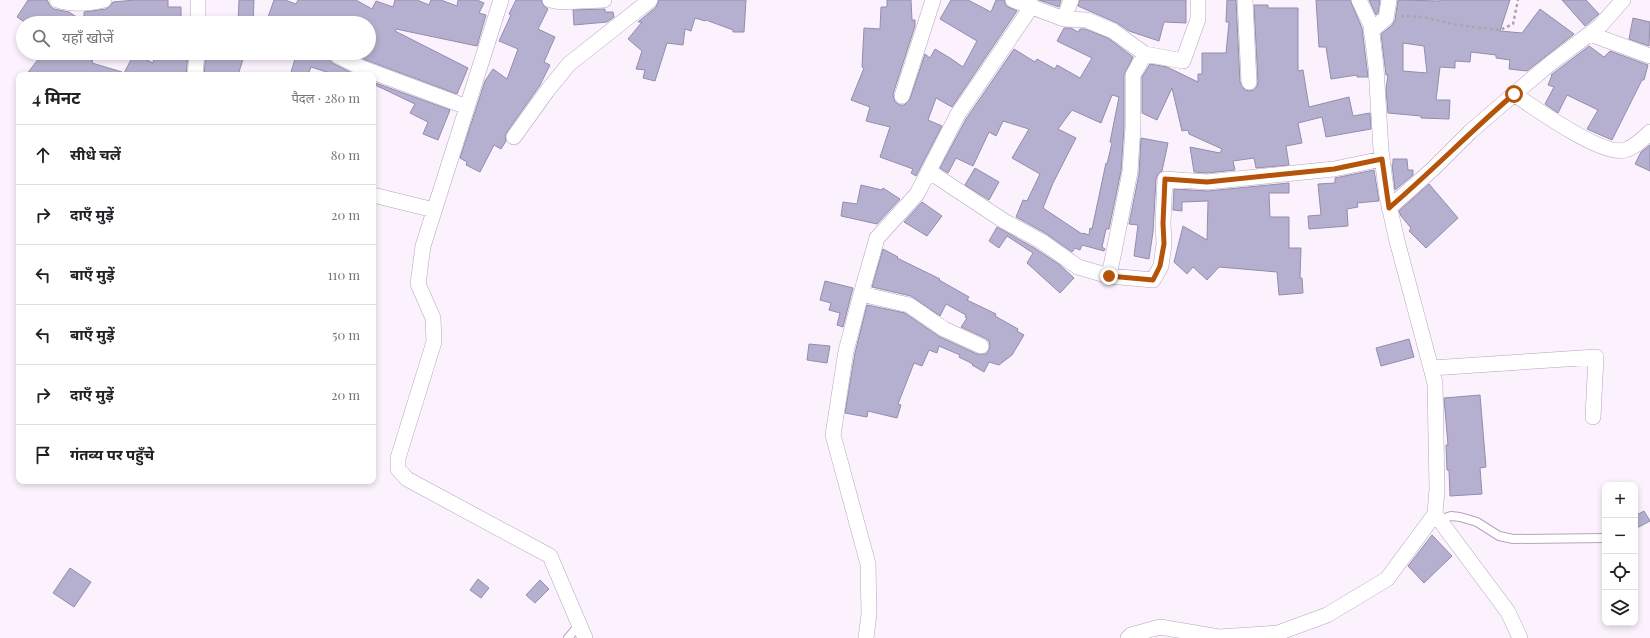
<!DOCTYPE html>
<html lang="hi">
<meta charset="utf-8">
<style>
body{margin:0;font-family:"Playfair Display","Noto Sans Devanagari",serif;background:#f2f2f2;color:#202124}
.controls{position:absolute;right:12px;bottom:12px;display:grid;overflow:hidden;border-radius:8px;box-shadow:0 2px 6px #0003}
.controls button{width:36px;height:36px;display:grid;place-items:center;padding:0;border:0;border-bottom:1px solid #e0e0e0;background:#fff;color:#202124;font:20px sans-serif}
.stop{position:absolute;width:12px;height:12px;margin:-9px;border:3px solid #b45309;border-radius:50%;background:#fff}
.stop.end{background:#b45309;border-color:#fff;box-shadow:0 1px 4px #0008}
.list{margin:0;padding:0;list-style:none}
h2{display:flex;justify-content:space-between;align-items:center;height:52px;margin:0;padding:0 16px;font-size:17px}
h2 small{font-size:13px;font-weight:400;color:#757577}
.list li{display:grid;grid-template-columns:26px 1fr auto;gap:12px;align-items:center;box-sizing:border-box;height:60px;padding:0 16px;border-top:1px solid #e0e0e0}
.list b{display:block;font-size:15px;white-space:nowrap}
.list em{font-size:13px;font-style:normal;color:#757577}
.icon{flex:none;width:22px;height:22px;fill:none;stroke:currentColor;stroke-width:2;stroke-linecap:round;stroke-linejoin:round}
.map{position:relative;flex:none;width:1650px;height:638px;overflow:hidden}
.search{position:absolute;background:#fff;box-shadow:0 2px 6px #0003;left:16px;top:16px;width:360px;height:44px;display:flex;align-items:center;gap:10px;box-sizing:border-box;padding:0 14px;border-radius:22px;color:#757577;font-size:15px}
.panel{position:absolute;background:#fff;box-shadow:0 2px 6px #0003;left:16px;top:72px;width:360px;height:412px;border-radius:8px}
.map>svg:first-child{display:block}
.building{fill:#b5b0cf;stroke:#938dac;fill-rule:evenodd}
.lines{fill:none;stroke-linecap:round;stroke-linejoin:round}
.lane-casing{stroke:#b7a3be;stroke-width:10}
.street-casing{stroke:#b7a3be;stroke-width:16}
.path{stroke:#ada4b0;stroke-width:2.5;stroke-dasharray:3 3;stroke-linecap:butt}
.lane{stroke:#fff;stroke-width:8}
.street{stroke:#fff;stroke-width:15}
.route{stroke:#b45309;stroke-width:5}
</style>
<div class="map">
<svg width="1650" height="638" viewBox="0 0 1650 638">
<rect width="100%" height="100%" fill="#fbf2fe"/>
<path class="building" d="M28 0H47L50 6 54 9 69 12 84 22V12L106 9 110 6 113 2 135 0H168V7H181V23H100L48 20 52 23H26L17 17Z
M239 0H254L253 23H238Z
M274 0H285L296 4 298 0H356L372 9 376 1 393 7 395 0H417L429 5 431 0H441L457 6 458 0H477L484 3 479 13 486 15 477 46 396 29 395 31 468 68 457 94 366 60 352 53H369V23H266Z
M516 0H541L544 6 548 9 538 29 555 37 544 62 550 65 540 85 507 132 505 136 506 141 501 149 494 145 480 172 466 165 467 162 460 158 485 81 493 69 507 79 518 49 499 41 511 15 509 14Z
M659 0H746L744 32H733V30L706 20 705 21 695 18 691 31 685 29 683 45 667 43 655 81 643 78 645 70 636 69 642 51 628 39 642 22H638L656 7Z
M887 0H911L912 20H915V26L893 94 895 102 900 105H904L910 99 925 54 930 58 935 49 950 58 963 67 977 41 940 19 951 0H968L991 12 996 0H1004L1006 6 1017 11 952 107 936 98 928 120 942 126 916 176 911 173 913 169 880 157 890 127 866 121 870 107 851 100 864 68 862 67 864 28 880 29 881 7H887Z
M1039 0H1061L1059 7Z
M1080 0H1186V23L1164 22 1159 41 1129 31 1117 23 1078 6Z
M1227 0H1236L1240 82 1245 90 1249 91 1254 90 1257 86 1258 82 1254 5H1268V8H1298V71L1303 70 1309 107 1349 97 1353 116 1370 113 1371 129 1326 137 1322 117 1298 123 1302 143 1286 146 1289 165 1256 168 1254 158 1233 161 1235 170 1207 173 1194 172 1190 147 1220 153 1222 149 1189 134 1188 130 1182 131 1172 88 1157 120 1142 113V77L1150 64 1167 67 1198 82V74H1202V53H1226L1229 22H1226Z
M1316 0H1350L1362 28 1368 77H1357V75L1331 79 1326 47H1319Z
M1369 0H1380L1378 13 1376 15Z
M1398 0 1440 1V0H1510L1500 31 1522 33 1540 9 1574 34 1527 71 1509 69 1510 60 1496 58V55L1471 52 1470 62 1455 61V68L1440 67 1436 100H1450L1449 119 1421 118V116L1388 113 1386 89 1388 75H1386L1381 34 1392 25 1395 20ZM1403 43 1424 46 1427 73 1403 71Z
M1562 0H1586L1599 14 1585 26Z
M605 9V12H613L614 17 607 22 574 25 573 10Z
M1633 18 1650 22 1649 46 1629 39Z
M1064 28H1071L1078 32 1080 29H1085L1108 38 1133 57 1124 75V127L1121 171 1109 229H1106L1102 247 1105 249 1104 251 1082 245 1080 250 1075 248 1072 252 1045 233 1016 217 1023 200 1027 201 1040 174 1012 158 1029 129 1003 121 996 136 989 132 973 166 956 158 948 173 940 168 966 119 1014 49 1035 62 1037 59 1055 69 1057 65 1080 78 1092 58 1057 41ZM1112 95 1119 97 1110 142 1112 143 1107 164 1106 163 1092 229 1090 228 1089 235 1083 233 1082 234 1043 208 1053 183 1076 138 1058 129 1072 110 1101 123Z
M1589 46 1604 57 1610 51 1648 65 1644 80H1642L1612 140 1587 129 1598 110 1567 95 1558 113 1545 104 1554 87 1548 85 1552 75H1551Z
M43 53H94L92 63 122 72V75H26Z
M155 53H188L186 75H123L134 54 153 63Z
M206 53H245L238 75H204Z
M297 53H330V61L334 64 356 75H336L311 67 308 75H290Z
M373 82 450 110 438 140 423 134 428 122 410 113 415 104 373 84Z
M1141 138 1168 143 1162 171 1158 174 1156 179 1153 232 1149 259 1134 256 1138 225 1129 224 1139 174Z
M1650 145V171L1635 164 1641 152Z
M1393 159H1407L1408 170H1413V175L1395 190 1392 164H1393Z
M975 168 999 182 989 200 965 185Z
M1374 170 1379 201 1357 203 1358 207 1347 209 1348 226 1309 229 1308 216 1321 215 1318 184 1335 183V178Z
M1289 183V193H1269L1270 217H1289V248H1301L1300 278H1302L1303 293 1279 295 1277 272 1219 267 1207 280 1193 267 1187 274 1174 262 1183 226 1207 240 1208 201 1182 202V211L1173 210 1174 189 1208 191Z
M1429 184 1458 218 1426 248 1409 231 1411 228 1401 216 1399 211Z
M861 185 882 190 883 188 900 199 877 224 841 216 843 202 857 204Z
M922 202 942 216 927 236 904 222Z
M997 227 1036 249 1060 265 1074 278 1060 293 1027 263 1033 253 1007 236 999 248 989 241Z
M883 249 898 257 897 258 940 279 939 280 969 297 967 300 996 314 995 316 1018 329 1017 331 1024 335 1012 355 999 365 989 362 984 372 972 365 973 364 959 357 960 355 939 346 937 353 929 350 922 366 914 363 898 404 901 405 897 418 868 411 867 417 845 413 855 353 867 305 905 313 940 337 977 354H986L989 350 990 346 989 341 985 338 961 327 967 318 965 317 966 315 946 304 940 316 911 296 872 287Z
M825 281 853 288 843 327 837 325 840 313 829 310 831 303 820 300Z
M1409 339 1414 357 1381 366 1376 348Z
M809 344 830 346 827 363 807 360Z
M1480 395 1486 467 1480 468 1482 494 1450 496 1449 470H1447L1446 445H1448L1444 398Z
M1644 511 1650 521 1635 529V516Z
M1432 535 1452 556 1424 583 1408 566Z
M70 568 91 582 74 607 53 593Z
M478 579 489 588 481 598 470 590Z
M540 580 549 589 535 603 526 595Z"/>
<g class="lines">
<defs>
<path id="lane" d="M1439 520 1451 516 1460 517 1477 522 1499 536 1513 539 1605 538
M568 638 579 625"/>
<path id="street" d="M57 0C72 5 88 4 104 0
M198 0V23
M501 0 423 246 418 284 433 318 434 342 398 458V469L407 479 550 556 585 638
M550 0 560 2 604 0
M1013 0 1064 19 1087 20 1113 31 1145 54 1183 61 1198 19V0
M1245 0 1249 82
M1064 19 1071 0
M1371 31 1386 18 1389 0
M1590 34 1650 56
M338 56 362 68 467 107
M195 75 197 53
M1514 94C1533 107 1603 157 1625 150 1635 147 1643 139 1650 132
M902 96 933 0
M514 137 547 91 569 64 650 0
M930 172 1004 221 1041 241 1078 267 1109 276 1153 280 1161 266 1164 244 1163 223 1165 179 1207 182 1334 169 1382 159
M373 195 434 210
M1389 208 1434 168 1470 132 1514 94 1551 63 1600 26 1623 0
M1109 276 1130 172 1133 127V75L1145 54
M861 294 909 305 944 329 981 346
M1431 368 1596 357 1593 417
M1435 514 1508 612 1520 638
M866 638 869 614 868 564 833 435 846 351 861 294 877 238 917 194 958 114 1032 6
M1128 638 1131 635 1160 627 1219 637 1278 633 1327 615 1387 579 1435 514 1437 489 1435 383 1397 241 1387 196 1381 150 1376 67 1371 25 1359 0"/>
</defs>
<use href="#lane" class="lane-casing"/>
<use href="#street" class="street-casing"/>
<path class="path" d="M1401 16 1423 17 1457 25 1500 30 1513 24 1518 0"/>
<use href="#lane" class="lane"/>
<use href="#street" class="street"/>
</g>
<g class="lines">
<path class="route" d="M1109 276 1153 280 1160 266 1164 244 1163 223 1165 179 1207 182 1334 169 1382 159 1389 208C1432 171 1471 131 1514 94"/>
</g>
</svg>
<div class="controls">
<button>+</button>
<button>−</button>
<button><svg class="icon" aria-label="locate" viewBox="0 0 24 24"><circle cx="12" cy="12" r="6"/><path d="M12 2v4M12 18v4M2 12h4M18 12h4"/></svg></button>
<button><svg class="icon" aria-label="layers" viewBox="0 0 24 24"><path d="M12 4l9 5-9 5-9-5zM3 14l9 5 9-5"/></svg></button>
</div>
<div class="stop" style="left:1514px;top:94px"></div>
<div class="stop end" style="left:1109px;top:276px"></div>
<div class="search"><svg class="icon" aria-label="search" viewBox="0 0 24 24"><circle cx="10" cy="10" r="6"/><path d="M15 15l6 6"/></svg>यहाँ खोजें</div>
<section class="panel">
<h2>4 मिनट<small>पैदल · 280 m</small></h2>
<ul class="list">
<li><svg class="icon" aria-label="ahead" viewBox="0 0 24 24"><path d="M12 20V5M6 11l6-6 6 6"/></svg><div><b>सीधे चलें</b></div><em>80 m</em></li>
<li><svg class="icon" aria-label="right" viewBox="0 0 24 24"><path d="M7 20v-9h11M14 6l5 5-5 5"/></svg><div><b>दाएँ मुड़ें</b></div><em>20 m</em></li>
<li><svg class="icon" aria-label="left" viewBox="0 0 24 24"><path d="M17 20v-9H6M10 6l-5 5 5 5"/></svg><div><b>बाएँ मुड़ें</b></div><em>110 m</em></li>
<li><svg class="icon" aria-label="left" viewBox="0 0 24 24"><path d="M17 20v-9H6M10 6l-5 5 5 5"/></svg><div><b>बाएँ मुड़ें</b></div><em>50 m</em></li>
<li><svg class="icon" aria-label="right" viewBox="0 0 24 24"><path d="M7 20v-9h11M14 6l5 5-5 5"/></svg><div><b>दाएँ मुड़ें</b></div><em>20 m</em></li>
<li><svg class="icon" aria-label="arrive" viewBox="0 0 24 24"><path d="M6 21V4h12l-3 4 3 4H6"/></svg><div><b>गंतव्य पर पहुँचे</b></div></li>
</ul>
</section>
</div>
